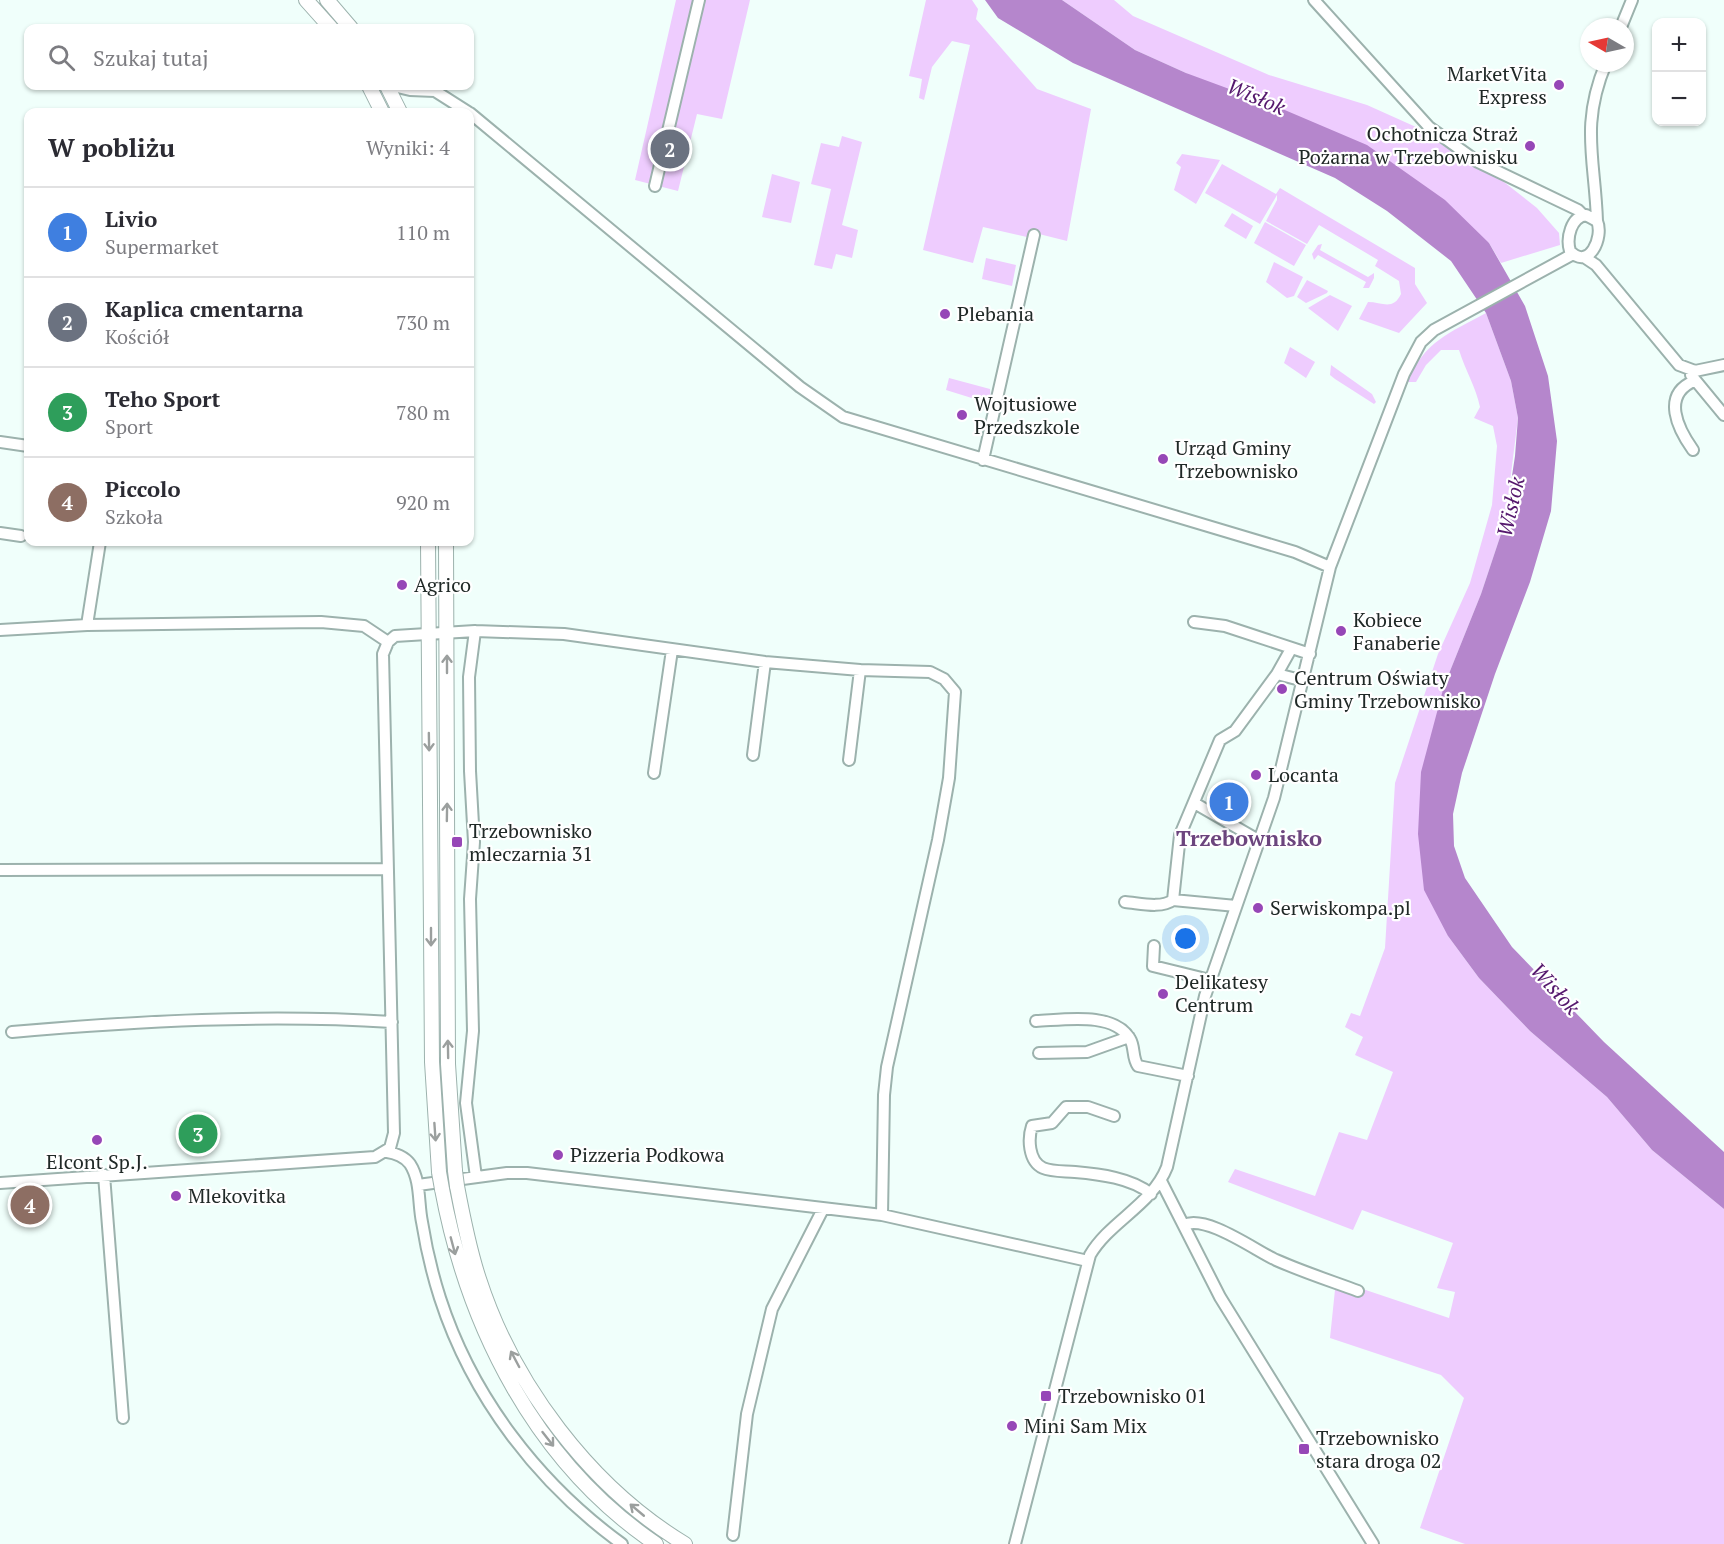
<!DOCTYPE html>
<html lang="pl">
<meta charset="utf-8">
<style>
body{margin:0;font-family:"PT Serif",serif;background:#f2f2f3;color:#2b2b33}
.controls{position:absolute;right:18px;top:18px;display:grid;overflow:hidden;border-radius:12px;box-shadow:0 2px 4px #0004}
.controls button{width:54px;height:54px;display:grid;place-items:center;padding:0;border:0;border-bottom:2px solid #e1e1e2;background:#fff;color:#2b2b33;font:30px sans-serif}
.compass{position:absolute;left:1580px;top:18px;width:54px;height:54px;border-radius:50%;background:#fff;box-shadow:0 2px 4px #0004;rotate:279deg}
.you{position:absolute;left:1186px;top:939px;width:21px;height:21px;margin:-15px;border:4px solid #fff;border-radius:50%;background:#1a73e8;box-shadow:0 0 0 9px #1a73e833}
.badge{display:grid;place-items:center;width:39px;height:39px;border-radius:50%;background:#9647b7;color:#fff;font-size:20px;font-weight:700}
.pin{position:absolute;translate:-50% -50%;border:3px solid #fff;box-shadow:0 2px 6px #0006}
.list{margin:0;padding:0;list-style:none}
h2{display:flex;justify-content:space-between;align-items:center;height:78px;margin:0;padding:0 24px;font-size:26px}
h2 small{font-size:20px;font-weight:400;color:#7c7c81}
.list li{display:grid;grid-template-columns:39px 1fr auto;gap:18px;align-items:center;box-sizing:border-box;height:90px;padding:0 24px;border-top:2px solid #e1e1e2}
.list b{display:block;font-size:22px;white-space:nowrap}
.list p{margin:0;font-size:20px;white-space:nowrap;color:#7c7c81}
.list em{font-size:20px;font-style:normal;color:#7c7c81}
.icon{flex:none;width:33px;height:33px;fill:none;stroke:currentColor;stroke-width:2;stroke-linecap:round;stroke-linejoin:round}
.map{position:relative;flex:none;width:1724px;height:1544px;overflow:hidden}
.search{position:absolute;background:#fff;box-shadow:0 2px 4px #0004;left:24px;top:24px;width:450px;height:66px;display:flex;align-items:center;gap:15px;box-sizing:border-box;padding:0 21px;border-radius:12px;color:#7c7c81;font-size:22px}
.panel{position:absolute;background:#fff;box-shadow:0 2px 4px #0004;left:24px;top:108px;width:450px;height:438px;border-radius:12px}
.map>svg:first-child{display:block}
.green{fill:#eeccfe}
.water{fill:#b586cc}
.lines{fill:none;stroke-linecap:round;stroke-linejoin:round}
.minor-casing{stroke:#9cb2ad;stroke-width:14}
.major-casing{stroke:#9cb2ad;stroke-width:16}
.minor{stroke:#fff;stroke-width:10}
.major{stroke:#fff;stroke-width:14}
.major-bridge-casing{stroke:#9cb2ad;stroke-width:16;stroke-linecap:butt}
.major-bridge{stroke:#fff;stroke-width:14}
.oneway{stroke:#9b9f9e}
.poi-dot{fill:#9647b7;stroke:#fff;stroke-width:2}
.labels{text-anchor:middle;stroke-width:4.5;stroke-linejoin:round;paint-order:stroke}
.poi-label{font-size:20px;fill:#202927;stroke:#fff;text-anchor:start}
.water-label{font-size:21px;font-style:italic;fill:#55186d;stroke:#fff}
.quarter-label{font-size:22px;font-weight:bold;fill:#6c457e;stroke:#fff}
</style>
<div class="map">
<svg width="1724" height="1544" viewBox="0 0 1724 1544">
<rect width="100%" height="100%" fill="#f0fffb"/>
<path class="green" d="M676 0H750L722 119 697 114 678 191 635 180Z
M926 0H972L978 9 976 19 1037 89 1091 109 1067 241 1039 234 1031 238 983 227 973 263 923 250 970 45 952 41 932 67 924 100 919 98 922 79 909 76Z
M1062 0H1114L1133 16 1269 75 1367 105 1416 127 1460 157 1495 175 1537 208 1559 233 1560 245 1501 263 1489 243 1186 73 1135 50Z
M842 136 862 142 842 225 858 230 852 258 836 254 832 269 814 265 831 189 811 184 821 143 839 147Z
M1182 154 1220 160 1196 204 1174 190 1181 167 1176 163Z
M1222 164 1276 194 1280 188 1415 268V284L1427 303 1399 333 1359 319 1368 302C1382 302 1393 311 1401 294L1399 281 1375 266 1378 260 1319 225 1307 244 1266 221 1277 200V195L1260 224 1205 193Z
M772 174 800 182 791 223 762 217Z
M1232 213 1253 226 1246 239 1224 226Z
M1265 222 1306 245 1294 266 1254 243Z
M1322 244 1320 250 1368 277 1374 273V278L1369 288H1363L1366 282 1318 255 1314 260 1312 254 1318 245Z
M986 258 1016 265 1012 286 982 279Z
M1274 262 1303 277 1294 296 1287 298 1266 282Z
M1307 280 1328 291 1327 293 1306 303 1297 297Z
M1330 295 1352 306 1338 331 1308 308Z
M1486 313 1511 381 1518 418 1505 522 1481 594 1444 686 1448 936 1479 978 1530 1031 1607 1097 1652 1150 1724 1209V1544H1465L1420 1528 1464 1398 1441 1375 1330 1338 1336 1280 1449 1318 1455 1292 1437 1288 1453 1243 1362 1210 1353 1230 1228 1182 1235 1169 1315 1196 1339 1132 1367 1140 1393 1072 1355 1055 1363 1037 1345 1027 1351 1013 1360 1016 1385 948 1395 783 1438 654 1470 583 1492 505 1497 446 1493 426 1474 418 1480 407C1476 387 1465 370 1459 350H1441L1426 365 1416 382H1407C1426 340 1448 334 1486 313Z
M1290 347 1315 362 1306 378 1284 363Z
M1331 365 1372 394 1376 402 1374 404 1335 379 1330 375Z
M949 378 990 389 991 404 946 390Z"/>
<path class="water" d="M985 0H1062L1135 50 1186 73 1273 105 1367 145 1445 200 1489 243 1525 306 1548 376 1557 441 1551 511 1530 582 1495 674 1462 773 1453 814 1454 846 1465 878 1512 947 1604 1042 1724 1152V1209L1652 1150 1607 1097 1530 1031 1479 978 1448 936 1424 890 1418 834 1421 772 1444 686 1481 594 1505 522 1515 456 1518 418 1511 381 1486 313 1451 261 1387 211 1335 178 1073 63 998 18Z"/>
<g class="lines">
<defs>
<path id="minor" d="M1314 0 1429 127 1478 162 1578 210 1583 215
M1621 27 1632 0
M393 86 410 90 435 91 468 112
M470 113 800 387 843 417 1295 552 1330 567
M655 186 699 0
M1586 215 1597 221C1604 237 1589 271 1570 251 1566 238 1571 217 1586 215Z
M1597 221C1595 159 1580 125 1606 63
M1584 257 1596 265 1679 365 1695 371 1724 365
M1691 375 1724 415
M0 442 28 446
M1693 450C1678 429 1661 395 1694 381
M983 460 1034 235
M0 533 21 536
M1194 622 1225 626 1310 654
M87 625 100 542
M0 630 87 625 321 622 364 626 388 642
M475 631 469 677 470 771 474 842 470 899 473 1031 466 1103 476 1177
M1277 674 1304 681
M753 755 765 662
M849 760 860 670
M654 773 672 650
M1196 804 1260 841
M0 870 388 869
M1125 902C1139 903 1161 909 1173 900
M1236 906 1173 900 1180 835 1220 740 1235 731 1277 674 1291 649
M1154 946 1153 966 1210 980
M1036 1021C1063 1020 1114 1011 1130 1039 1135 1047 1132 1058 1138 1066L1188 1076
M12 1032C140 1021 264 1014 392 1022
M1039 1053 1087 1052 1129 1037
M1114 1116 1088 1107H1066L1052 1123 1032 1126C1028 1138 1028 1161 1043 1168 1052 1172 1065 1171 1075 1172 1099 1174 1132 1178 1151 1194
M387 1152C395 1153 405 1157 410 1164 421 1181 418 1203 422 1222 426 1247 432 1273 440 1298 472 1397 538 1483 622 1544
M104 1175 123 1418
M1161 1181 1220 1297 1373 1544
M0 1183 375 1157 390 1148 394 1133 383 654 388 642 395 636 475 631 564 634 765 662 860 670 930 672 944 679 955 692 949 778 938 840 887 1067 884 1095 882 1215
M418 1185 507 1173H527L882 1215 1088 1261
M1184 1225C1206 1214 1256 1251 1276 1260 1303 1272 1331 1281 1358 1291
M733 1535 747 1414 772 1309 823 1209
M1015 1544 1090 1255C1110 1221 1152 1205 1167 1167L1205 996 1274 798 1330 567 1404 374 1421 342 1434 330 1573 254"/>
<path id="major" d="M306 0 331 28
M327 0 351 28
M369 86 382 112
M387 86 400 112
M428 542 432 1062 439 1172
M446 542 448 1064 455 1171
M457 1186C463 1218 469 1249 479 1279 513 1384 590 1487 685 1544
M442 1189C468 1328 536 1463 656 1544"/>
</defs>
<use href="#minor" class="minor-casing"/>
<use href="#major" class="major-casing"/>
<use href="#minor" class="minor"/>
<use href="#major" class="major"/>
<defs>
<path id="major-bridge" d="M455 1171 457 1186
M439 1172 442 1189"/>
</defs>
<use href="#major-bridge" class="major-bridge-casing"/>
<use href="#major-bridge" class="major-bridge"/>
</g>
<defs><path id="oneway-shaft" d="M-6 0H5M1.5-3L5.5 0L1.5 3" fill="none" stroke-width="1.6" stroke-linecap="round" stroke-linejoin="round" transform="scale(1.5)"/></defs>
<g class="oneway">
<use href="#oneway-shaft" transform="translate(447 664) rotate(-90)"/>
<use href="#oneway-shaft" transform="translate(429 742) rotate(89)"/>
<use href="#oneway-shaft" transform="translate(447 812) rotate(-89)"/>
<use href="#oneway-shaft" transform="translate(431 937) rotate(90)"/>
<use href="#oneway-shaft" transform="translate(448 1049) rotate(-91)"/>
<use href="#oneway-shaft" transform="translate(435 1132) rotate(86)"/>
<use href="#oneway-shaft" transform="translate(453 1246) rotate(75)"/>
<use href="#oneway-shaft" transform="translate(515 1359) rotate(-118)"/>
<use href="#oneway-shaft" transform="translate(548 1439) rotate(52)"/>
<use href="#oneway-shaft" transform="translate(637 1510) rotate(-140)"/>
</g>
<g class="poi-dot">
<circle cx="1559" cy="85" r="6"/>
<circle cx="1530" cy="146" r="6"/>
<circle cx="945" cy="314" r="6"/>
<circle cx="962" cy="415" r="6"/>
<circle cx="1163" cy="459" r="6"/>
<circle cx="402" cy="585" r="6"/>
<circle cx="1341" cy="631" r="6"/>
<circle cx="1282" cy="689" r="6"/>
<circle cx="1256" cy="775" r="6"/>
<rect x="451" y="836" width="12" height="12" rx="3"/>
<circle cx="1258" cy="908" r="6"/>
<circle cx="1163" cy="994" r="6"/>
<circle cx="97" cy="1140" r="6"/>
<circle cx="558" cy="1155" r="6"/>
<circle cx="176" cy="1196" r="6"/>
<rect x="1040" y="1390" width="12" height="12" rx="3"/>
<circle cx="1012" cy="1426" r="6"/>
<rect x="1298" y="1443" width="12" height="12" rx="3"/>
</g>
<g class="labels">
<g class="poi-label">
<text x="1547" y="81" text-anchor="end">MarketVita<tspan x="1547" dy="23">Express</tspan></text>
<text x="1518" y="141" text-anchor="end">Ochotnicza Straż<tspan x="1518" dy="23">Pożarna w Trzebownisku</tspan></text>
<text x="957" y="321">Plebania</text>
<text x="974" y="411">Wojtusiowe<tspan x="974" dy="23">Przedszkole</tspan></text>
<text x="1175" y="455">Urząd Gminy<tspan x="1175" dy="23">Trzebownisko</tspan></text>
<text x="414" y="592">Agrico</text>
<text x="1353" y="627">Kobiece<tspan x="1353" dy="23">Fanaberie</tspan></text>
<text x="1294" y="685">Centrum Oświaty<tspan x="1294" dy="23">Gminy Trzebownisko</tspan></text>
<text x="1268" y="782">Locanta</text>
<text x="469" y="838">Trzebownisko<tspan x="469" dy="23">mleczarnia 31</tspan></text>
<text x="1270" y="915">Serwiskompa.pl</text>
<text x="1175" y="989">Delikatesy<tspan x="1175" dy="23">Centrum</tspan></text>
<text x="570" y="1162">Pizzeria Podkowa</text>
<text x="97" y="1169" text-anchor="middle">Elcont Sp.J.</text>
<text x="188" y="1203">Mlekovitka</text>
<text x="1058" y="1403">Trzebownisko 01</text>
<text x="1024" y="1433">Mini Sam Mix</text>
<text x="1316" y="1445">Trzebownisko<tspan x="1316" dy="23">stara droga 02</tspan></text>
</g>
<g class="water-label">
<text transform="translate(1256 97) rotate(23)" y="7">Wisłok</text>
<text transform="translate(1511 507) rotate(-77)" y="7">Wisłok</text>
<text transform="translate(1555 989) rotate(48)" y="7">Wisłok</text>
</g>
<g class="quarter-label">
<text x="1249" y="846">Trzebownisko</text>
</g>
</g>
</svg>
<div class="controls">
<button>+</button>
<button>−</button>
</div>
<svg class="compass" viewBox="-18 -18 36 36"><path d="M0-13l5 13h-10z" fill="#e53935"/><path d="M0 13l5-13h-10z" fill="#7c7c81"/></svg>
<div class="you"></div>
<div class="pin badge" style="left:1229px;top:802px;background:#3f7fe0">1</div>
<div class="pin badge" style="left:670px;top:149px;background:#6b7280">2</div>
<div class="pin badge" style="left:198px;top:1134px;background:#2e9e5b">3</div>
<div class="pin badge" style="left:30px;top:1205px;background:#8d6e63">4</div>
<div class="search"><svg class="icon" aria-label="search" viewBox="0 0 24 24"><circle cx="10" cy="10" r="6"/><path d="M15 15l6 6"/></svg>Szukaj tutaj</div>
<section class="panel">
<h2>W pobliżu<small>Wyniki: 4</small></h2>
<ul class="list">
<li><span class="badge" style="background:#3f7fe0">1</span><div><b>Livio</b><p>Supermarket</p></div><em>110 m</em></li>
<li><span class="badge" style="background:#6b7280">2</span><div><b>Kaplica cmentarna</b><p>Kościół</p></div><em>730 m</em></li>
<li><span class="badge" style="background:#2e9e5b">3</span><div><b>Teho Sport</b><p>Sport</p></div><em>780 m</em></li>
<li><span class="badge" style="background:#8d6e63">4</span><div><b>Piccolo</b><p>Szkoła</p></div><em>920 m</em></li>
</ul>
</section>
</div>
